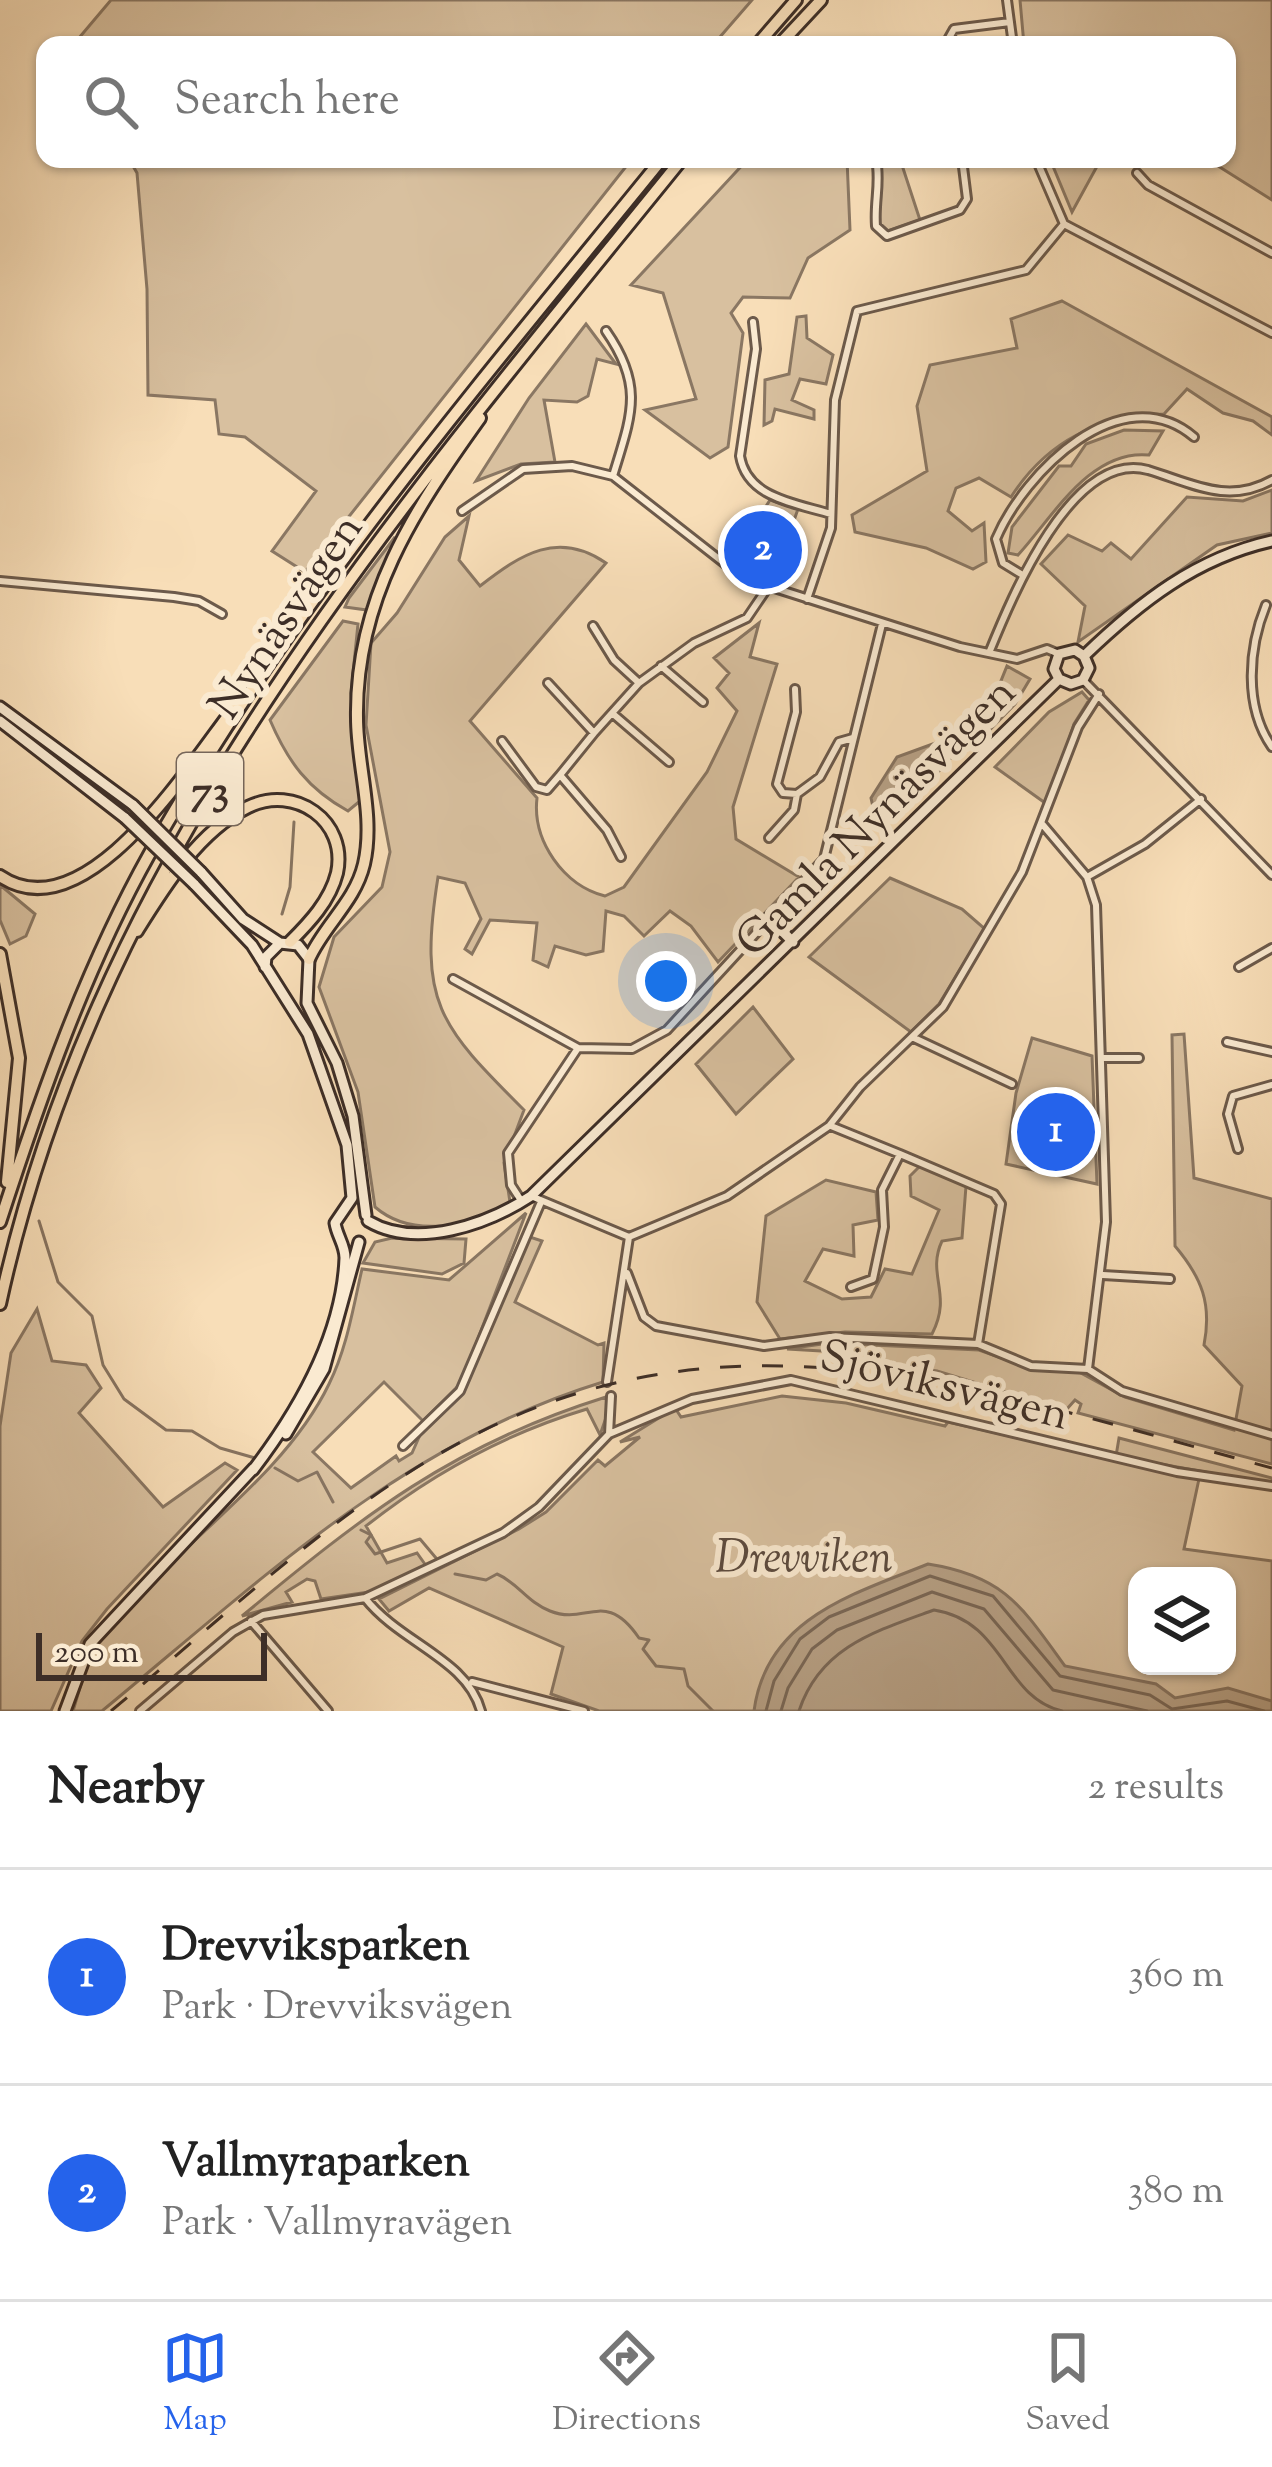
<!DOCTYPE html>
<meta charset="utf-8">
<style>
body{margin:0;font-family:"Sorts Mill Goudy",serif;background:#f2f2f2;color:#222}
.controls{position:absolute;right:36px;bottom:36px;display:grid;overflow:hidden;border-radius:24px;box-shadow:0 3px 9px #0004}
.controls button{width:108px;height:108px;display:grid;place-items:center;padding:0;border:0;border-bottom:3px solid #e0e0e0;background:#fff;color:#222;font:60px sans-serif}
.scale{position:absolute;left:36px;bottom:30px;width:231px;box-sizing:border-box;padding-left:12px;border:6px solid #3d2e27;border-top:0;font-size:33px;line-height:42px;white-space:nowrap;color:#3d2e27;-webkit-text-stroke:9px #faead1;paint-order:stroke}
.you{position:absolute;left:666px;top:981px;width:42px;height:42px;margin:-30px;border:9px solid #fff;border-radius:50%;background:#1a73e8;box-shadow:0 0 0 18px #1a73e833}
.badge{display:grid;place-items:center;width:78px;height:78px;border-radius:50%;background:#2563eb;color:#fff;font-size:39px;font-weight:700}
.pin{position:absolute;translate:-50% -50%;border:6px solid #fff;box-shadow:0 3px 12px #0006}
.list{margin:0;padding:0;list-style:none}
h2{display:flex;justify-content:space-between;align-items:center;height:156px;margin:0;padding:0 48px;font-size:51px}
h2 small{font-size:39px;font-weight:400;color:#767676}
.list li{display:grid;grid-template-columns:78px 1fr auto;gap:36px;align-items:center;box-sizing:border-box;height:216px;padding:0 48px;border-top:3px solid #e0e0e0}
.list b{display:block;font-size:45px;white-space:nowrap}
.list p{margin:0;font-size:39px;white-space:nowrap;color:#767676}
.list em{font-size:39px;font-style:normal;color:#767676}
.icon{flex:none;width:66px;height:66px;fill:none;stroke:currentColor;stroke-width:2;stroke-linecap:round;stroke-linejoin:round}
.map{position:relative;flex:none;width:1272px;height:1711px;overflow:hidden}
.search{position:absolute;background:#fff;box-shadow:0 3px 9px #0004;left:36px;right:36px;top:36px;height:132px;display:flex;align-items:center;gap:30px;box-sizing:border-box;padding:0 42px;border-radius:24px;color:#767676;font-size:45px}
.sheet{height:588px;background:#fff}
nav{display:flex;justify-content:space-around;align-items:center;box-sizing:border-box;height:168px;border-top:3px solid #e0e0e0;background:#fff;font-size:33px;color:#767676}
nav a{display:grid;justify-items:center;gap:6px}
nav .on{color:#2563eb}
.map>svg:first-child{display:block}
.green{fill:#d8c09f;stroke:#8a7763;stroke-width:3;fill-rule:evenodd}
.water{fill:#b8a287;stroke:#877461;stroke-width:3}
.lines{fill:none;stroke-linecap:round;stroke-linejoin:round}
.shore{stroke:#7a6857;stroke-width:3}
.stream{stroke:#877461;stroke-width:3}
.street-casing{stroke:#6c5a4b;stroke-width:12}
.secondary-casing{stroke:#3d2e27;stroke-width:15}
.highway-casing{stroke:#3d2e27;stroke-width:16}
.street{stroke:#faead1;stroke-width:6}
.secondary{stroke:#faead1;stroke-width:9}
.highway{stroke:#f8deb8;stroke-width:10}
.rail{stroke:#3d2e27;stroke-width:3;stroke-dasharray:21 21;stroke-linecap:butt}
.secondary-bridge-casing{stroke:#3d2e27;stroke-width:15;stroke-linecap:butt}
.secondary-bridge{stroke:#faead1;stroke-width:9}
.labels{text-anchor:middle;stroke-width:12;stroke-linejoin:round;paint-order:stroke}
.shield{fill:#faead1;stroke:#76665a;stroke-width:3}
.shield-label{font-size:42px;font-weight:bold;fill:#3d2e27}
.street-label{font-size:45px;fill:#3d2e27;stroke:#faead1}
.park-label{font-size:45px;font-style:italic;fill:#5c4b3f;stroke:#faead1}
</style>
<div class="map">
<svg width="1272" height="1711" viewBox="0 0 1272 1711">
<rect width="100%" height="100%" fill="#f8deb8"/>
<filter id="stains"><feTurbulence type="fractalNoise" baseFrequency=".00167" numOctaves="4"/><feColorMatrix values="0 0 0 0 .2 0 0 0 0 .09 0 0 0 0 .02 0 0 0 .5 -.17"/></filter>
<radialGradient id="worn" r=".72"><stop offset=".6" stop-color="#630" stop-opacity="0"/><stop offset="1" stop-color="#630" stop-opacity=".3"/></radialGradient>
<path class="green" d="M111 0H752L713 45H73Z
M1020 0H1272V200L1207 159H1227V45H1024Z
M129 159H632L305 572 272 551 316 491 245 437 219 434 215 400 148 395 147 289 137 173Z
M748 159H847L850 230 808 258 790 298 743 297 731 313 743 333 728 447 710 458 645 410 696 399 663 293 631 285Z
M879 159H900L920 220 888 231 879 223C878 199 884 182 879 159Z
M1050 159H1101L1072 212Z
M1062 301 1272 417V435L1253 421 1223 413 1187 389 1164 414C1098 416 1047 441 1011 497L979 478 956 488 948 511 972 531 984 523 986 562 973 569 926 548 855 532 852 515 927 471 917 406 930 365 1017 348 1011 319Z
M806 316 807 338 833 355 826 384 800 379 792 400 814 410V419L775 409 772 421 764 425 765 380 789 374 797 317Z
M586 324 616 364 597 359 588 396 577 402 544 400 555 462 521 464 476 481 529 398Z
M1124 430 1163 431 1149 455C1090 449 1053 517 1018 555L1008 553 1012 527 1059 466H1071L1086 444Z
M1272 490V533L1217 545 1078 642 1085 606 1041 564 1068 535 1102 551 1111 543 1131 559 1187 497 1243 501Z
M770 500 798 509 773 580 737 567 749 533Z
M469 516 459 560 480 586C521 554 558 530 606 563L470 721 537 798C532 841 564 886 605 896L624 887 707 772 737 711 717 688 729 673 714 658 759 623 750 657 777 664 733 807 736 839 799 877 718 962 691 926 670 911 644 936 624 916 606 911 603 951 586 955 555 946 548 967 533 960 537 923 490 920 472 954 465 949 481 919 465 883 438 877C418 1003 439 1025 524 1110L504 1163 510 1202C472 1227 412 1239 375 1207L358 1092 319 987 334 937 382 887 390 852 366 725 371 643 397 613 445 537Z
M395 537 367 610 345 607 349 598Z
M343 621 358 624 351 693 360 801 348 811C308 789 288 762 270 720Z
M1007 666 1030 679 1015 704 975 745Z
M1082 692 1089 700 1074 724 1048 805 995 767 1049 712Z
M890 878 962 909 985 929 939 1004 911 1032 809 957Z
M0 885 35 914 26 936 10 944 0 920Z
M753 1007 793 1059 736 1114 696 1064Z
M1184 1034 1194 1178 1272 1199V1464L1078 1413 1081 1404 1075 1400 1066 1410 937 1371 877 1362 873 1354 787 1349 829 1343 979 1350 1032 1369 1079 1372 1125 1397 1234 1430 1242 1386 1204 1345C1212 1304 1202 1278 1175 1246L1172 1035Z
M1032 1038 1092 1056 1097 1184 1006 1164 1016 1093Z
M920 1166 966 1186 962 1238 942 1241C926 1275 953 1294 932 1334L845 1332 780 1339 757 1302 766 1216 826 1180 876 1192 878 1220 853 1225 854 1256 823 1249 805 1281 842 1299 871 1297 885 1269 912 1274 939 1210 911 1196 910 1176Z
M526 1213 461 1383 423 1421 384 1382 313 1452 351 1488 396 1456 399 1461 412 1453 420 1435 466 1386 527 1236 542 1241 515 1302 598 1345 604 1343 603 1382C403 1443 260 1581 102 1711H73L89 1657 108 1628C174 1547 284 1478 329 1384 347 1348 353 1308 362 1269L449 1280Z
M392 1238 466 1239 464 1263 442 1274 363 1263 375 1242Z
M37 1309 52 1361 86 1365 101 1388 79 1413 163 1507 225 1463 237 1470 107 1609 82 1641 51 1711H0V1426L11 1353Z
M782 1396 846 1403 945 1426 948 1422 1199 1479 1184 1549 1272 1561V1711H599L551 1694 563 1647 429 1588 389 1611 379 1599 519 1529 546 1512 598 1460 605 1466 640 1437 620 1442 675 1408 681 1417ZM1137 1576H1227V1666H1137Z
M606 1397 608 1412 600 1435 587 1409C504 1434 433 1473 366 1526L387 1563 417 1553 427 1567 369 1592 321 1599 315 1581 307 1579 286 1592 292 1602 242 1616C364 1515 452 1445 606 1397Z
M1119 1438 1272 1478V1484L1116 1456Z"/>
<path class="water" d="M949 738 953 756C931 775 908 823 875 816L871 798 897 757Z
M928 1564C1005 1576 1022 1607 1065 1666L1156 1684 1175 1698 1228 1688 1272 1701V1711H754C766 1618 854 1594 928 1564Z"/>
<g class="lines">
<path class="shore" d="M766 1711 774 1681 800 1639 829 1617 930 1576 993 1596 1060 1676 1150 1695 1172 1709 1227 1701 1264 1711
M781 1711 788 1688 812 1649 837 1630 932 1592 984 1609 1053 1690 1147 1711
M799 1711C820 1647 876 1631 934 1610 1005 1621 1003 1697 1062 1711"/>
<path class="stream" d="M282 914 290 887 294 822
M39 1221 58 1282 92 1316 103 1365 124 1399 166 1430 192 1431 220 1448 255 1458
M275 1468 298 1481 317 1472 333 1502
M361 1530 371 1535 366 1542 375 1554 420 1539 436 1558
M455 1574 486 1580 497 1574C518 1583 527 1602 550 1611 587 1626 605 1588 639 1638L649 1640 643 1649 656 1666 684 1669 688 1686 713 1711"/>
<defs>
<path id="street" d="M1007 0 1013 45
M945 45 954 29 1010 22
M876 159C881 183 874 201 876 226L887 236 960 210 967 199 962 159
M1036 159 1064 224
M1137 173 1148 185 1272 253
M1064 224 1272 333
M753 322 756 349 740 456C747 498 795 503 831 514
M606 331C645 387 631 416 613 476
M462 511 523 469 572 466 613 476 733 570 768 586 960 647 1017 659 1047 649 1059 654
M1021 574 1003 563 996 539C1024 473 1121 375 1194 437
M0 581 174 597 199 601 222 614
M807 599 831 528 835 400 857 311 1026 270 1064 224
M1266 605C1248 649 1244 707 1272 747
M593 626 614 660 639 683 612 713
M989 653C1011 599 1072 449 1148 470 1191 483 1228 505 1272 480
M661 666 703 702
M1083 680 1272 875
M548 683 594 733 560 775
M639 683 694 643 747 618 768 587
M594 733 612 713 669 762
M502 741 536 787 547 790 560 775 607 830 621 857
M797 794 820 777 839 742 853 738
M1043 825 1087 877 1096 905 1106 1222 1088 1369
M769 838 794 810 797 794 783 793 777 784 796 712 795 689
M1087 877 1145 844 1201 799
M1239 967 1272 948
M453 979 578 1048 632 1049 667 1030 824 859 882 624
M912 1037 1012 1084
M1227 1042 1272 1052
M1101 1058H1139
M831 1126 900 1154
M1238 1149 1228 1114 1233 1096 1272 1085
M531 1196 629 1237
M522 1202 511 1185 508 1153 578 1048
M629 1237 727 1196 829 1126 860 1087 943 1007 1022 872 1078 727 1099 694
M627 1273 644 1317 656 1326 764 1346 830 1337 978 1344 1031 1366 1088 1369 1122 1391 1272 1435
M1103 1275 1170 1279
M851 1287 873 1279 884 1227 882 1190 900 1154 994 1194 1001 1204 978 1344
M607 1382 629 1237
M609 1434 692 1399 791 1380 1177 1472 1272 1486
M403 1446 460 1391 541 1202
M365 1598C400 1643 467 1659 481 1711
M251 1621 328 1711
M472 1682 584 1711
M140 1711 233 1632 263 1615 365 1598 503 1533 539 1507 609 1434 611 1396"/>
<path id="secondary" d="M1084 656C1140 602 1196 558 1272 541
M1059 679 1054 669 1059 654 1075 650 1084 656
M1059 679 1071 684 1083 680 1089 668 1084 656
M0 707 133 805
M0 721 125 818
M201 872 243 919 280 943
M194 884 252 945 308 1034 347 1145 352 1198 335 1223C337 1236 345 1245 345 1258 342 1335 298 1411 253 1470
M769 918 793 942
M265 967 266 957 280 943 298 945 309 959 307 1003 337 1063 353 1116 366 1215
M368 1221C417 1250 488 1224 531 1196L1059 679
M286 1434 324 1369 359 1242
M65 1711 90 1644 254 1468"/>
<path id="highway" d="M757 45 796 0
M779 45 821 0
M0 876C86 935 192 761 237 704
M137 931C165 886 199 831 248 807 295 784 348 821 337 873 330 901 309 923 290 942
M0 954 19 1058 7 1182
M309 959C324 925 355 902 364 864 375 816 357 766 357 718 355 600 414 510 480 418
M0 1222C41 1096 85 969 150 853 292 602 481 382 662 159
M0 1304C98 852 399 509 682 159"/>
</defs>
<use href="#street" class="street-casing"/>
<use href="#secondary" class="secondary-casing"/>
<use href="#highway" class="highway-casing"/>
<use href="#street" class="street"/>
<use href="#secondary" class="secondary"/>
<use href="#highway" class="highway"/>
<path class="rail" d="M111 1711C207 1631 302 1541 408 1473 702 1284 966 1386 1272 1468"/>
<defs>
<path id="secondary-bridge" d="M133 805 201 872
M125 818 194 884"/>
</defs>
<use href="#secondary-bridge" class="secondary-bridge-casing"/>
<use href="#secondary-bridge" class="secondary-bridge"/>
</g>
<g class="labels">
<rect class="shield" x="177" y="753" width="66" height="72" rx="9"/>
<g class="shield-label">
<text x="210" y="804">73</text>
</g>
<g class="street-label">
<text transform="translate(284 615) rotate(-56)" y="16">Nynäsvägen</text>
<text transform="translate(874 815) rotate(-45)" y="16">Gamla Nynäsvägen</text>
<text transform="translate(945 1383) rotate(14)" y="16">Sjöviksvägen</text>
</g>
<g class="park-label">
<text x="804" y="1571">Drevviken</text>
</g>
</g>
<rect width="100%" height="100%" filter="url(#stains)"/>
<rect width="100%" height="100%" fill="url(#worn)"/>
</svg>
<div class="controls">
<button><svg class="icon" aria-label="layers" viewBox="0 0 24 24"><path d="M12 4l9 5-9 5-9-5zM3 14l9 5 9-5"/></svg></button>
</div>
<div class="scale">200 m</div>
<div class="you"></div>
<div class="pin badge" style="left:1056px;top:1132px">1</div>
<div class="pin badge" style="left:763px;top:550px">2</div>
<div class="search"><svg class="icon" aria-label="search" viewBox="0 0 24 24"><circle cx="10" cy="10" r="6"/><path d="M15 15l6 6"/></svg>Search here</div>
</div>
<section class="sheet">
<h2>Nearby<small>2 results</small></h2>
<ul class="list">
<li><span class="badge">1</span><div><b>Drevviksparken</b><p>Park · Drevviksvägen</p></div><em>360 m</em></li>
<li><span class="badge">2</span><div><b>Vallmyraparken</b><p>Park · Vallmyravägen</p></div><em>380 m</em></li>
</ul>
</section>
<nav>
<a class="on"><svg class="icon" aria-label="map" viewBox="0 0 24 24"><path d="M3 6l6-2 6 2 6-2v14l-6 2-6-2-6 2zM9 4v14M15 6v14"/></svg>Map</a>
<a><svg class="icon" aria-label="directions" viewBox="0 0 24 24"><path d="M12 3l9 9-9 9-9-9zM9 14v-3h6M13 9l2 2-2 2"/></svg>Directions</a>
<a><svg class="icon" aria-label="saved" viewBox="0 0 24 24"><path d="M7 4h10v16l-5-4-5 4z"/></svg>Saved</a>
</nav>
